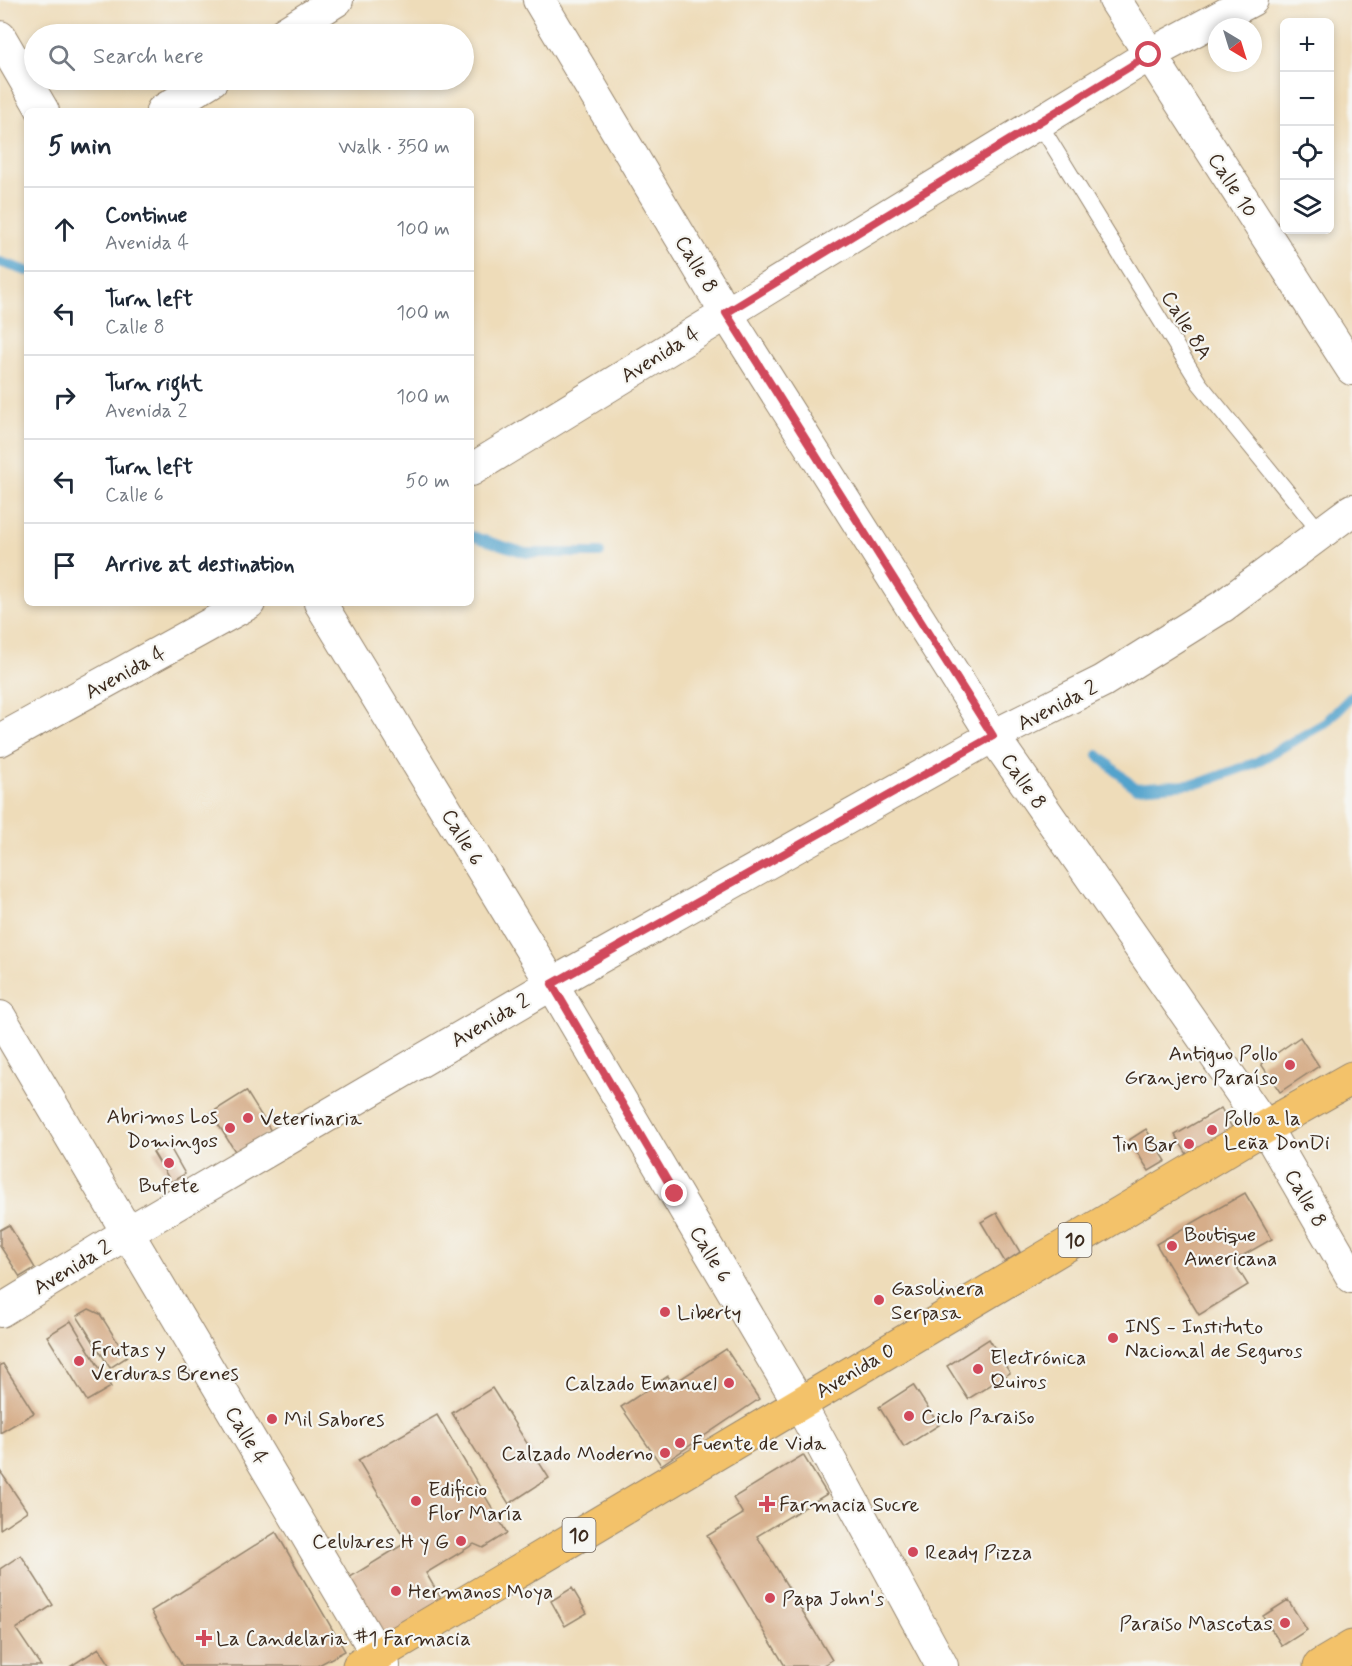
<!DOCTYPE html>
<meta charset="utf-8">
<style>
body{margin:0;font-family:Mynerve,sans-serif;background:#f6f6f7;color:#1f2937}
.controls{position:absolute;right:18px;top:18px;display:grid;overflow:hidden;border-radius:9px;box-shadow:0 3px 9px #0003}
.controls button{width:54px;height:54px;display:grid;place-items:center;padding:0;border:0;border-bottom:2px solid #e0e1e3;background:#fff;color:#1f2937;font:30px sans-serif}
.compass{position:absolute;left:1208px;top:18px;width:54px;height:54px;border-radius:50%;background:#fff;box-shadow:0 3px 9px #0003;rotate:142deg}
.stop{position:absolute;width:18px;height:18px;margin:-14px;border:4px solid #d1495b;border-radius:50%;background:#fff}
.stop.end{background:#d1495b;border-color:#fff;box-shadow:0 2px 6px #0008}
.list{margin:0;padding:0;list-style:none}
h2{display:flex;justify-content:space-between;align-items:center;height:78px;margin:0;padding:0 24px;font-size:26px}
h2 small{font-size:20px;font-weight:400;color:#747a83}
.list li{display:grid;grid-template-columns:39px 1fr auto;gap:18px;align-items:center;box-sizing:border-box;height:84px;padding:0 24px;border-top:2px solid #e0e1e3}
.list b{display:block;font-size:22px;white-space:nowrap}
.list p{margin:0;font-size:20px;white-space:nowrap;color:#747a83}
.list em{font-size:20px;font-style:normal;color:#747a83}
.icon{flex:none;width:33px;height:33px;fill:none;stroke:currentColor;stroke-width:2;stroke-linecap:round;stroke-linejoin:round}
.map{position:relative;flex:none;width:1352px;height:1666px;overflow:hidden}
.search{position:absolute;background:#fff;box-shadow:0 3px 9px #0003;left:24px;top:24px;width:450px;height:66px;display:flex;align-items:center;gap:15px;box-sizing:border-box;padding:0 21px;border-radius:33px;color:#747a83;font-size:22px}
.panel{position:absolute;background:#fff;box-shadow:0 3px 9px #0003;left:24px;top:108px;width:450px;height:498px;border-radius:9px}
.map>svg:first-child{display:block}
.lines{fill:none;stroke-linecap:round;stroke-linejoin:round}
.stream{stroke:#52a3cc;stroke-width:10}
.building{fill:#d6ad89}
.lane-casing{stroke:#94836c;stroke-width:17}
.street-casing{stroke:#94836c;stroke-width:34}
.primary-casing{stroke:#94836c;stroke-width:35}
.lane{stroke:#fff;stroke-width:15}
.street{stroke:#fff;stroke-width:32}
.primary{stroke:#f3c26a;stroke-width:33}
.route{stroke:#d1495b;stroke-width:8}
.poi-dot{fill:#d1495b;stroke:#f6f6f2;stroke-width:2}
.labels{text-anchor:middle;stroke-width:4.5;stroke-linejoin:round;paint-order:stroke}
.shield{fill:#f6f6f2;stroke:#73675e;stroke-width:1.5}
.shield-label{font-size:20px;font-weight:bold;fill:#3b2a1e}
.street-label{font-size:21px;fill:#3b2a1e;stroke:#f6f6f2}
.poi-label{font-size:21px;fill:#3b2a1e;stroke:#f6f6f2;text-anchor:start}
</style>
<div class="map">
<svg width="1352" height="1666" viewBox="0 0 1352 1666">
<rect width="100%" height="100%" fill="#f6f6f2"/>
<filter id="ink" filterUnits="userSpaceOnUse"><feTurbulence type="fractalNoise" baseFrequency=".0167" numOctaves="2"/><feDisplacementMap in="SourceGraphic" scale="12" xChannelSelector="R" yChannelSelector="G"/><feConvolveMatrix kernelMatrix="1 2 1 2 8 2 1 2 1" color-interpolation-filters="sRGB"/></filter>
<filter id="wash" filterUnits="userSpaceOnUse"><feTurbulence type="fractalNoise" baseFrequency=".008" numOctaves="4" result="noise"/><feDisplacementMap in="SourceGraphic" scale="24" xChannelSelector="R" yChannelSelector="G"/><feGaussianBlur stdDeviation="1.35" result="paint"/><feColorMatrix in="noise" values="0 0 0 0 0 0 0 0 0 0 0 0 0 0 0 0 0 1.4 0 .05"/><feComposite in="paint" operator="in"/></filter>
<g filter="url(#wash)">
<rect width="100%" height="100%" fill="#eedcb9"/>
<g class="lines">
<path class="stream" d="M0 262 27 271
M471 536 526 553H600
M1098 755 1135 788 1200 783 1255 763 1325 723 1352 696"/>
</g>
<g id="blocks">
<path class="building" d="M1300 1037 1319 1066 1280 1092 1261 1064Z
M246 1091 271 1131 236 1153 211 1113Z
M1221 1108 1235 1133 1190 1159 1175 1135Z
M1146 1129 1166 1161 1149 1171 1129 1140Z
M168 1144 185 1174 171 1182 153 1152Z
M1245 1193 1272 1239 1233 1261 1248 1285 1199 1315 1156 1244Z
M997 1213 1020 1252 1005 1262 981 1222Z
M9 1225 35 1268 20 1277 0 1246V1230Z
M89 1309 100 1314 127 1357 110 1368 77 1316Z
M71 1321 111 1387 87 1401 47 1336Z
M989 1339 1010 1373 968 1399 947 1366Z
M726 1349 759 1399 661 1465 621 1407 668 1376 673 1384Z
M3 1364 34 1413 0 1433V1365Z
M913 1385 939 1425 904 1447 879 1407Z
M492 1388 549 1478 509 1504 452 1413Z
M437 1415 507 1533 483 1548 474 1544 426 1573 444 1604 385 1641 347 1579 407 1542 358 1460Z
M803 1455 827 1494 757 1536 832 1660 822 1666H785L707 1536 743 1514 733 1498Z
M0 1471 27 1511 0 1529Z
M276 1532 345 1651 317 1666H182L151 1611Z
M21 1555 53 1605 16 1629 41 1666H0V1569Z
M572 1588 587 1613 565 1626 551 1601Z
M1288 1600 1307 1630 1282 1646 1263 1616Z
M99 1648 111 1666H71Z"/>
</g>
</g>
<g filter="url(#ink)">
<use href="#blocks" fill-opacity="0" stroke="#94836c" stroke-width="1.5"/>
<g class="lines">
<defs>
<path id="lane" d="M1039 123 1199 383 1321 533"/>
<path id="street" d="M539 0 726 313 993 736 1265 1127 1352 1277
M1115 0 1352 369
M283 34 337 0
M0 37 43 111
M162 111 212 80
M471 470 1149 55 1252 0
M320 603 552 984 799 1403 942 1666
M0 740 249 603
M0 1017 384 1666
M0 1311 127 1233 552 984 993 736 1103 681 1223 606 1352 510"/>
<path id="primary" d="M359 1666 1265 1127 1352 1078
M1320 1666 1352 1647"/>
</defs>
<use href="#lane" class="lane-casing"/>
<use href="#street" class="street-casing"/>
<use href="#primary" class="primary-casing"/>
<use href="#lane" class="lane"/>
<use href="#street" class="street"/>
<use href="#primary" class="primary"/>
</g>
</g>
<g class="lines" filter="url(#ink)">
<path class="route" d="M675 1194 552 984 993 736 726 313 1149 55"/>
</g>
<g class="poi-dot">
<circle cx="1290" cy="1065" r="6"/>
<circle cx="248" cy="1118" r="6"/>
<circle cx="230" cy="1128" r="6"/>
<circle cx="1212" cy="1130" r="6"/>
<circle cx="1189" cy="1144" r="6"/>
<circle cx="169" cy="1163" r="6"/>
<circle cx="1172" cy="1246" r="6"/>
<circle cx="879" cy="1300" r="6"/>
<circle cx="665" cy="1312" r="6"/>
<circle cx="1113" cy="1338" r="6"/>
<circle cx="79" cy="1361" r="6"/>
<circle cx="978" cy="1369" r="6"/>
<circle cx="729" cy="1383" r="6"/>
<circle cx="909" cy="1416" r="6"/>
<circle cx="272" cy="1419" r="6"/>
<circle cx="680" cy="1443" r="6"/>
<circle cx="665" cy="1453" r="6"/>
<circle cx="416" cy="1501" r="6"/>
<path d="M764 1495h6v6h6v6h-6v6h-6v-6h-6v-6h6z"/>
<circle cx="461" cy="1541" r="6"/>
<circle cx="913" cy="1552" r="6"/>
<circle cx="396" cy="1591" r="6"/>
<circle cx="770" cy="1598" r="6"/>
<circle cx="1285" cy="1623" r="6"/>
<path d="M201 1629h6v6h6v6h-6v6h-6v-6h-6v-6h6z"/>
</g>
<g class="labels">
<g class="shield">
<rect x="1058.5" y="1223" width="33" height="34" rx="4.5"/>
<rect x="562.5" y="1518" width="33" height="34" rx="4.5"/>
</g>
<g class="shield-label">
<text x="1075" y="1247">10</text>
<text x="579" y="1542">10</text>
</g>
<g class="street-label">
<text transform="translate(1233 185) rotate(57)" y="7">Calle 10</text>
<text transform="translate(697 264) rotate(59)" y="7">Calle 8</text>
<text transform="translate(1187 325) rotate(58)" y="7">Calle 8A</text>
<text transform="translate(660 354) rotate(-32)" y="7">Avenida 4</text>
<text transform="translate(125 672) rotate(-29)" y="7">Avenida 4</text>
<text transform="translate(1057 705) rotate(-27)" y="7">Avenida 2</text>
<text transform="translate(1024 781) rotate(55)" y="7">Calle 8</text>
<text transform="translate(463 837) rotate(59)" y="7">Calle 6</text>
<text transform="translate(490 1020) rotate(-30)" y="7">Avenida 2</text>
<text transform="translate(1306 1198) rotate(60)" y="7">Calle 8</text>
<text transform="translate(711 1254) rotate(59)" y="7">Calle 6</text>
<text transform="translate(72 1267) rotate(-31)" y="7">Avenida 2</text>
<text transform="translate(855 1370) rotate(-31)" y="7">Avenida 0</text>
<text transform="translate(247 1435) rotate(59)" y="7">Calle 4</text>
</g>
<g class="poi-label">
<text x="1278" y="1060" text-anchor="end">Antiguo Pollo<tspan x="1278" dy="24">Granjero Paraíso</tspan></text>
<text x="218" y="1123" text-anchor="end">Abrimos Los<tspan x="218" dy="24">Domingos</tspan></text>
<text x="260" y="1125">Veterinaria</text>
<text x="1224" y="1125">Pollo a la<tspan x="1224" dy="24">Leña DonDi</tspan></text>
<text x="1177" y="1151" text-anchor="end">Tin Bar</text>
<text x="169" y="1192" text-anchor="middle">Bufete</text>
<text x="1184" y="1241">Boutique<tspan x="1184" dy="24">Americana</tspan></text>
<text x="891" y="1295">Gasolinera<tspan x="891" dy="24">Serpasa</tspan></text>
<text x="677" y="1319">Liberty</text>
<text x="1125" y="1333">INS - Instituto<tspan x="1125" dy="24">Nacional de Seguros</tspan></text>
<text x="91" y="1356">Frutas y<tspan x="91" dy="24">Verduras Brenes</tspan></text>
<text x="990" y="1364">Electrónica<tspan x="990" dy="24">Quiros</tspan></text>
<text x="717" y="1390" text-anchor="end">Calzado Emanuel</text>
<text x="921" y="1423">Ciclo Paraiso</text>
<text x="284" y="1426">Mil Sabores</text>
<text x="692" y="1450">Fuente de Vida</text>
<text x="653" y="1460" text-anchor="end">Calzado Moderno</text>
<text x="428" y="1496">Edificio<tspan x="428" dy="24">Flor María</tspan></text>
<text x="779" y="1511">Farmacia Sucre</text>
<text x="449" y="1548" text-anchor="end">Celulares H y G</text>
<text x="925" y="1559">Ready Pizza</text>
<text x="408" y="1598">Hermanos Moya</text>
<text x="782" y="1605">Papa John's</text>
<text x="1273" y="1630" text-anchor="end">Paraiso Mascotas</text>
<text x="216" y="1645">La Candelaria #1 Farmacia</text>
</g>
</g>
</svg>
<div class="controls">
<button>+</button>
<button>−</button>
<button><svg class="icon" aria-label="locate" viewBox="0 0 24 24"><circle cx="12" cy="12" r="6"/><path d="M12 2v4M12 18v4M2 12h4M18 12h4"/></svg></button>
<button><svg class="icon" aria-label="layers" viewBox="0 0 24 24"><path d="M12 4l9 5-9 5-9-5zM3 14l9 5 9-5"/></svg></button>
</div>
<svg class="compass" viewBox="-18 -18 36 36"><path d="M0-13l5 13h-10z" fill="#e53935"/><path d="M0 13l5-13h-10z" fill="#747a83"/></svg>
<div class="stop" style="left:1149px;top:55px"></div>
<div class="stop end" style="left:675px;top:1194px"></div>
<div class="search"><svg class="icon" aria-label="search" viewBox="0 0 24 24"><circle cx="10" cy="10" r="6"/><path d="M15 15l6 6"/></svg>Search here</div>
<section class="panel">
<h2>5 min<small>Walk · 350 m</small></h2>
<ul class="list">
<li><svg class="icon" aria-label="ahead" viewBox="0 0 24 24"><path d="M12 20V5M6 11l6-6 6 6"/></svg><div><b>Continue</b><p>Avenida 4</p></div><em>100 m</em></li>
<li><svg class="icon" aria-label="left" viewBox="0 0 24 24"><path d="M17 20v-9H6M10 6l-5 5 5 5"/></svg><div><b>Turn left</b><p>Calle 8</p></div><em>100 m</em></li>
<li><svg class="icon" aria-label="right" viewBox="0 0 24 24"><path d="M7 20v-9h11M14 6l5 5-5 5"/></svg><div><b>Turn right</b><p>Avenida 2</p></div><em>100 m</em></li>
<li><svg class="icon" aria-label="left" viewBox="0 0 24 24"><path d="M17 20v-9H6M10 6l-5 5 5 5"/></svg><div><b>Turn left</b><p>Calle 6</p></div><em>50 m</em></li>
<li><svg class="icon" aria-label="arrive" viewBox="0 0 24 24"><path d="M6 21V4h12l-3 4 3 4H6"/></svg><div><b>Arrive at destination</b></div></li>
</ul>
</section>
</div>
